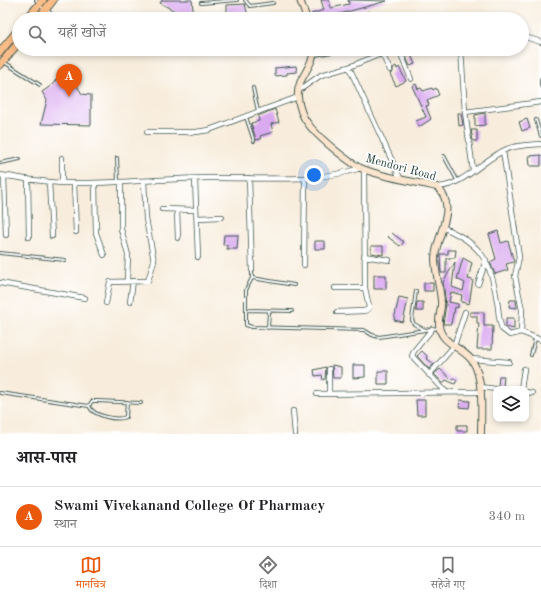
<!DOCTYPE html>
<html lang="hi">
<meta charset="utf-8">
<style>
body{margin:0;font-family:"Old Standard TT","Noto Serif Devanagari",serif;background:#f2f2f2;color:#202124}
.controls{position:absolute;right:12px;bottom:12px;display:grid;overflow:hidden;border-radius:8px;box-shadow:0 2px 6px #0003}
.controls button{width:36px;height:36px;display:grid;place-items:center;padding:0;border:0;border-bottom:1px solid #e0e0e0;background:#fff;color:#202124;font:20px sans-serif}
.you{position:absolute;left:314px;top:175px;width:14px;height:14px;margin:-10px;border:3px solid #fff;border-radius:50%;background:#1a73e8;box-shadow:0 0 0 6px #1a73e833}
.badge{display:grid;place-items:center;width:26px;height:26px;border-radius:50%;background:#ea580c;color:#fff;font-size:13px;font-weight:700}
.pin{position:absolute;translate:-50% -33px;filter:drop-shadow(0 1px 2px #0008)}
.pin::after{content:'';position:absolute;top:21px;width:14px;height:12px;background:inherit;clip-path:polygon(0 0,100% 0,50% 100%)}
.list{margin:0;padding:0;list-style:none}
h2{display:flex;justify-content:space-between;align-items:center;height:52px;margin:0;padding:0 16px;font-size:17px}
h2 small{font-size:13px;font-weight:400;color:#757577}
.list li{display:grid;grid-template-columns:26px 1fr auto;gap:12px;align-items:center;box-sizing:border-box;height:60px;padding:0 16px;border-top:1px solid #e0e0e0}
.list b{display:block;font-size:15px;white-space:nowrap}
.list p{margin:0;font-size:13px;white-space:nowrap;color:#757577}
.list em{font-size:13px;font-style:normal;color:#757577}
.icon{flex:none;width:22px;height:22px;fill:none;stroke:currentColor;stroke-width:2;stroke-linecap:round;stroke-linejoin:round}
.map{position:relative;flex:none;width:541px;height:434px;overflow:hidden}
.search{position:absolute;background:#fff;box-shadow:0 2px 6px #0003;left:12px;right:12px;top:12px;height:44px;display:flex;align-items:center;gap:10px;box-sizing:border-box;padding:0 14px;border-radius:22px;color:#757577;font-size:15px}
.sheet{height:112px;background:#fff}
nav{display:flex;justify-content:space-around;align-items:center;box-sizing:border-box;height:56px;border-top:1px solid #e0e0e0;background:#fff;font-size:11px;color:#757577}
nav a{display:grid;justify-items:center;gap:2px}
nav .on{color:#ea580c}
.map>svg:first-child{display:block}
.building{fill:#daaaf0}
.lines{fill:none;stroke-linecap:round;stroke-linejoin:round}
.service-casing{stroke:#40574d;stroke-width:4}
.minor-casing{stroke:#40574d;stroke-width:6}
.secondary-casing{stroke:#40574d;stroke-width:8}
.primary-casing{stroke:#40574d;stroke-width:9}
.service{stroke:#fff;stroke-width:2}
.minor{stroke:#fff;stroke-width:4.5}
.secondary{stroke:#fce5cf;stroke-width:6}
.primary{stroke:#f8bd88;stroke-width:7}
.labels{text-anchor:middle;stroke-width:3.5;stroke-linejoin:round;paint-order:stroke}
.street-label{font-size:12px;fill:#1f3d34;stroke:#fff}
</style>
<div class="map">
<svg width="541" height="434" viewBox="0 0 541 434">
<rect width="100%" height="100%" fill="#fff"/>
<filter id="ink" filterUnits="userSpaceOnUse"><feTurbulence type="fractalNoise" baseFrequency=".025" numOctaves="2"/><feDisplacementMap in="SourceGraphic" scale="8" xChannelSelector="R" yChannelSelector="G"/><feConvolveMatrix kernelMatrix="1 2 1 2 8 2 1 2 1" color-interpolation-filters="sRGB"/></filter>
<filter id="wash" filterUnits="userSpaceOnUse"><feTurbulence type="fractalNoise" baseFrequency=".012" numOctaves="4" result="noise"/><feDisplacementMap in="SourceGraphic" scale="16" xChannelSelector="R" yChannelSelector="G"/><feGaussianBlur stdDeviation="0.9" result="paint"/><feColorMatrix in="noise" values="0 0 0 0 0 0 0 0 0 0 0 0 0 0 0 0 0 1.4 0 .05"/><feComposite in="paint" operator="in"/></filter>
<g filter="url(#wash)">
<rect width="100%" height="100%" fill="#f8eddd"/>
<g id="blocks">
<path class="building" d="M162 0H192L194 19H175L173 10 160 3Z
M321 0H329L331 8 349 4 348 0 387 1 321 19H312L311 14 324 10Z
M245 4 248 16 227 17V5Z
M411 55 415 64 410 66 406 57Z
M296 66 297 72 287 73V75L275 76V68Z
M396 66 397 69 399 67 406 81 396 86 390 74 393 72V68Z
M63 71 76 84 82 94 91 95V125L41 124 47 100 42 92 52 85Z
M416 84 418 89 421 88 423 91 432 88 433 90 436 88 439 95 427 100 429 105 426 106 431 119 419 127 416 121 426 117 412 86Z
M275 109 279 122 271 124 273 132 260 136 261 139 256 140 251 123 259 121 258 116Z
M458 113H461L463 125 459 126Z
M485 113V125L475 126V115Z
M527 119 530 128 522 131 519 122Z
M471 130H477V141H473Z
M541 155V166H530L529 156Z
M498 231 501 243 508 241 514 262 506 264 508 270 495 274 490 262 496 259 489 234Z
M392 233 404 242 400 246 388 237Z
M224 235H238L237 249H227V245H223Z
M315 241H325V249H315Z
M371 246H383V255L371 253Z
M448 250H456L455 258H446V273H441L440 254H448Z
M463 258 472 263 468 279 473 280 469 304 461 302 462 295 451 292 449 302 458 304V308L455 307 454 313H453L451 324H443L446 304 443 282 455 262 452 287 463 291 465 283 457 279Z
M374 275H386V289H374Z
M424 283H433V291H424Z
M399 297 408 299 403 322 394 320Z
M510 300H516L517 308 509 307Z
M417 302H423V311H416Z
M470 312H484V326H493L492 349H477L479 323H477V316H470Z
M506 318H514V329L506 327Z
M422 351 427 356 426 358 434 364 429 369 417 356Z
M332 365 341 367V378H333Z
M353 365H365V377L353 378Z
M326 367 325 379 323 380 322 375 315 376 314 370Z
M440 369 452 380 453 378 457 380 455 384 446 380 443 383 434 374Z
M378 371H388V384H378Z
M499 376H504L503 387 498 386Z
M416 400H425V415H417Z
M460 400 470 401 469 408 459 407Z
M457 425H467V431H457Z"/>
</g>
</g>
<g filter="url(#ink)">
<use href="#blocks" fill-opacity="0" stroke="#40574d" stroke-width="1"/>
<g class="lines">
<defs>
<path id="service" d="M36 0 44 10
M245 0 250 6 273 3
M201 3 237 0
M47 9 55 19
M368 13 370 19
M315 55 338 51
M4 62 40 85
M541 86V79
M253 88 258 111
M246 117 254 141
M536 120 541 136
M444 156 457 180
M117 158 118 182
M0 163 20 159
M0 253 65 260
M252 278V270
M294 285 252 278 246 290V325L252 327 364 330 372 335 379 337 438 328
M416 291 412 320 414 324 425 330
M246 310 292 311
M268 328 269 311
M531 355 535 339
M0 393 89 406C93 416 117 421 126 417L127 402
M89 406 92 401H97L141 403"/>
<path id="minor" d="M261 19 274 17 283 19
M522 36 541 42
M399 49 411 79
M461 49 465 112 473 170
M382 54 390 70
M349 67 400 178
M298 91 321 75 349 67 393 49
M465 112 541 102
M147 132H196L209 130 298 97
M62 158V183
M0 175C21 178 42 182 63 183 111 184 159 179 207 178 258 177 311 184 361 168
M4 176 6 235
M249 178 252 270
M28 179 29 237
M195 179 198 257
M49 182 52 236
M121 182V229L128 255 127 281
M74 183 76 232
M95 183 96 233 104 255
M437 187C464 186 483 159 507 149 517 145 530 145 541 144
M162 209 196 210
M177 210 178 238
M197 218 222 217
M444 228C482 244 491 262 497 301 499 310 498 319 502 329L510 335 521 332 522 310 515 276 519 257 503 151
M364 256 389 260
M304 265 305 178
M0 283 85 298
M478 284 486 260
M335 288H365
M130 302 133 281
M106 303 110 282 148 281 154 261 146 219 144 181
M337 312 364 311 367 310 369 307 365 288 364 169
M432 329 414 351 412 356 446 392
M521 332 541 340
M471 359 509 362
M429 375 454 346 465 312
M480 387 496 389
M521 389 524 369
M526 392 532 393
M317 394 481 392
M329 394V369
M293 411 295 434"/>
<path id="secondary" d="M300 0 307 19
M314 49C314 67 296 78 298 97 299 107 303 118 309 125 317 136 350 164 363 169 386 178 413 181 437 187 459 207 436 235 435 258 435 273 440 287 441 301 442 309 438 317 439 325 440 344 465 348 473 362 484 380 481 413 481 434"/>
<path id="primary" d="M27 19 43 0
M38 19 53 0
M0 52 19 29
M0 65 19 42"/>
</defs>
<use href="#service" class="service-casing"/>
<use href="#minor" class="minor-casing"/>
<use href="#secondary" class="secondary-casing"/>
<use href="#primary" class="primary-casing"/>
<use href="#service" class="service"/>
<use href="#minor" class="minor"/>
<use href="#secondary" class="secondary"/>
<use href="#primary" class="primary"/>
</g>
</g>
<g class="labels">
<g class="street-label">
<text transform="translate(401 167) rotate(15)" y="4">Mendori Road</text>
</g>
</g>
</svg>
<div class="controls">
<button><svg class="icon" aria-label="layers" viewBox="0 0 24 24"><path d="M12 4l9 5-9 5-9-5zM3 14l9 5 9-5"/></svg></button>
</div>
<div class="you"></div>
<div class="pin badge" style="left:69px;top:97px">A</div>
<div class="search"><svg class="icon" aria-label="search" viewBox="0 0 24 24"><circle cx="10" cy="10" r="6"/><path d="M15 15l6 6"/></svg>यहाँ खोजें</div>
</div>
<section class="sheet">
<h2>आस-पास<small></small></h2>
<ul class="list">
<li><span class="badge">A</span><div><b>Swami Vivekanand College Of Pharmacy</b><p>स्थान</p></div><em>340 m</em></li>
</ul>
</section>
<nav>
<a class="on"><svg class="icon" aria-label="map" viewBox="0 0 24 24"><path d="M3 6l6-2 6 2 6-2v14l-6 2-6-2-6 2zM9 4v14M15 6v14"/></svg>मानचित्र</a>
<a><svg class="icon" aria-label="directions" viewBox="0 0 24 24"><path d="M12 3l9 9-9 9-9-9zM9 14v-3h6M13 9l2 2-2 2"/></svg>दिशा</a>
<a><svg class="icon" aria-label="saved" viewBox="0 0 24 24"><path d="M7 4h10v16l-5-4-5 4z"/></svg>सहेजे गए</a>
</nav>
